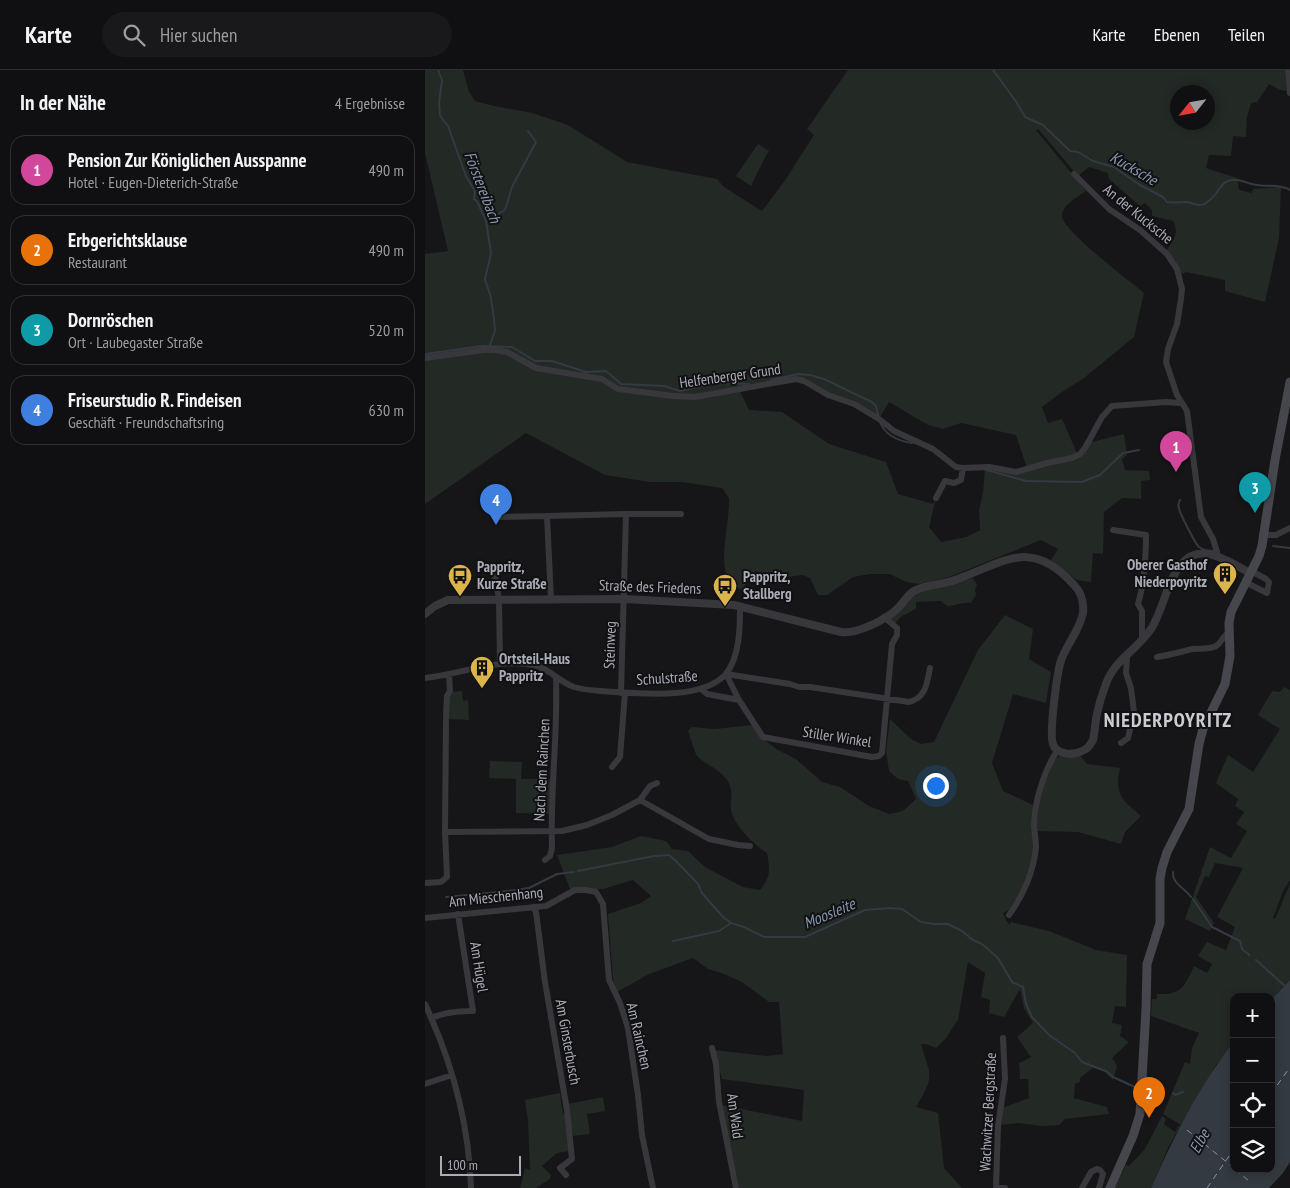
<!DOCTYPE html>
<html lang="de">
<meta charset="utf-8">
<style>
body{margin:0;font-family:"PT Sans Narrow",sans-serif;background:#19191b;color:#f1f3f6}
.controls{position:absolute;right:15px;bottom:15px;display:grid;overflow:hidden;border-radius:10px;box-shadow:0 2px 12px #0003}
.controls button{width:45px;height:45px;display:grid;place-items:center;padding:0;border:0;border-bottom:1px solid #303032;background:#101012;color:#f1f3f6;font:25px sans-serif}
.compass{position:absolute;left:745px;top:15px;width:45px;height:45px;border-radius:50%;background:#101012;box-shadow:0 2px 12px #0003;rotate:239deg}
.scale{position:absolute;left:15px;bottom:12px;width:81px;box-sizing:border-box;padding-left:5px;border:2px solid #aaadb6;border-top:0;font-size:14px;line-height:18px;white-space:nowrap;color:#aaadb6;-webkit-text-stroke:4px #111113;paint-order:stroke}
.you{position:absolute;left:510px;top:715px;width:18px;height:18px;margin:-12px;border:4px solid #fff;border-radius:50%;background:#1a73e8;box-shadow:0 0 0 8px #1a73e833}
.badge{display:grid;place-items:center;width:32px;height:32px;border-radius:50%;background:#2563eb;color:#fff;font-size:16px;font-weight:700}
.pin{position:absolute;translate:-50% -41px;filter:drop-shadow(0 1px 2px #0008)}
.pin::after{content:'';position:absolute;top:26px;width:18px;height:15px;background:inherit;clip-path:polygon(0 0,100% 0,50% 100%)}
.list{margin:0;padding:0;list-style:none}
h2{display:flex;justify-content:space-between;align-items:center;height:65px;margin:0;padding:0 20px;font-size:21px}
h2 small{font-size:16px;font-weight:400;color:#9c9d9f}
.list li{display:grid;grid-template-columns:32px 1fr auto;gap:15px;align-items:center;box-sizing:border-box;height:70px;margin:0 10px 10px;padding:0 10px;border:1px solid #303032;border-radius:15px}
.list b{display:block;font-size:19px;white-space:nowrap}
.list p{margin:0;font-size:16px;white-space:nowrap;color:#9c9d9f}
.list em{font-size:16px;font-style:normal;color:#9c9d9f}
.icon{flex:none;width:28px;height:28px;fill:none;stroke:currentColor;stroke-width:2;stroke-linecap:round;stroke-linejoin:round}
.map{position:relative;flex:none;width:865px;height:1118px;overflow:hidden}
header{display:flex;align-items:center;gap:30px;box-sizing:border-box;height:70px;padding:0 25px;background:#101012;border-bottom:1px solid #303032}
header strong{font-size:24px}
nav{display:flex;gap:28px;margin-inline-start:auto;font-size:18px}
.search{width:350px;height:45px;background:#19191b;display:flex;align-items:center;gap:12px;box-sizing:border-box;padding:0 18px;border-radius:28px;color:#9c9d9f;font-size:19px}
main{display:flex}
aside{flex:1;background:#101012}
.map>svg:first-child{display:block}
.green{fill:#232924;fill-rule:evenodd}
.water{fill:#333a41}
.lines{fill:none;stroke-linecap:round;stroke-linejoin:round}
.stream{stroke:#333a41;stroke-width:2}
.ferry{stroke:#8597ad;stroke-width:1;stroke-dasharray:6 5;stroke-linecap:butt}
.minor{stroke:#38383c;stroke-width:6}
.tertiary{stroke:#38383c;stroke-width:8}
.secondary{stroke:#46474c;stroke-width:9}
.labels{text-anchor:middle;stroke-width:4;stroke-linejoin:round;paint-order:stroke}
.street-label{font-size:15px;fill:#aaadb6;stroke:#111113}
.poi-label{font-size:15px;font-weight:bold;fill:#aaadb6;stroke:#111113;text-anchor:start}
.water-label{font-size:16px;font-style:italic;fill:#8597ad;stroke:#111113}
.district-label{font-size:20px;font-weight:bold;letter-spacing:1px;fill:#caccd2;stroke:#111113}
</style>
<header>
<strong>Karte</strong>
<div class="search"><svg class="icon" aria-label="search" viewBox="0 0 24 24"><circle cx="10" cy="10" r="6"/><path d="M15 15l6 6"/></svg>Hier suchen</div>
<nav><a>Karte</a><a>Ebenen</a><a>Teilen</a></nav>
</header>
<main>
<aside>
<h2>In der Nähe<small>4 Ergebnisse</small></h2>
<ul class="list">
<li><span class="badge" style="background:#d1479c">1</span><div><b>Pension Zur Königlichen Ausspanne</b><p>Hotel · Eugen-Dieterich-Straße</p></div><em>490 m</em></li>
<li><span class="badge" style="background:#e8710a">2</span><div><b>Erbgerichtsklause</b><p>Restaurant</p></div><em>490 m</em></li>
<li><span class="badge" style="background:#0f9aa8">3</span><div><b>Dornröschen</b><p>Ort · Laubegaster Straße</p></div><em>520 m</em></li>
<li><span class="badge" style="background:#3f7fe0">4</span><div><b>Friseurstudio R. Findeisen</b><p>Geschäft · Freundschaftsring</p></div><em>630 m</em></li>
</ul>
</aside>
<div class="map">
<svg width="865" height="1118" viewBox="0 0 865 1118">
<rect width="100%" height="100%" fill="#161618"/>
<path class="green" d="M0 0H38L44 22 50 31 69 36 107 43 143 55 202 92 292 109 299 117 337 141 361 109 389 65 382 59 423 0H860L862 21 855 20 844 14 832 32 826 33 822 47 821 67 808 66 806 86 784 85 781 98 812 108 814 120 827 123 828 119 856 117 854 168 840 232 800 221V210L761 202 757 204 741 181C748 170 755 164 748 151L727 146V140L720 133 715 136 684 109 683 103 664 97 653 106 613 59 611 60 661 121C653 127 637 135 637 146 637 160 706 212 719 223L709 267 659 308 634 324 617 337 623 353 637 349 652 383 667 372 699 364 702 385 697 389 700 400 724 401 725 410 716 411V429L697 428 679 442 678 484 668 483 666 512 652 510 626 490 633 479 616 470 524 507 493 514 481 512 465 504H445L428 507 402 525H393L385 508 377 505 362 507 347 506 331 501 327 505 317 520C310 516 304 510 301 503 295 485 305 448 304 428L297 418 257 412H225L180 405 101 363 0 434V184L23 181 0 83ZM752 22H782V52H752ZM379 311 454 349 464 332 503 355 518 359 536 353 591 365 603 401 592 405 560 399 558 422 554 440 555 460 542 467 516 472 504 457 511 428 508 434 473 424 461 392 404 374 357 342 324 340 314 319Z
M333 74 344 81C337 92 332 104 326 116L311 106Z
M548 508 552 515 550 520 551 525 546 533C538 532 530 536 522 536L516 531 491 532V539L477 546 470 553 463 548 490 524 505 518Z
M580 545 608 559 604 589 626 602 621 633 588 624 567 693 578 721 610 736 608 785 601 810 587 838 578 843 581 850 585 855 586 852 624 861 671 880 702 885 701 937 690 936 687 953 697 955 695 966 704 972 687 988 692 996 688 1010 680 1002 668 998 655 1008V1012L650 1014 649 1028 682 1037 684 1044 640 1049 634 1055 617 1056 593 1053 575 1055 577 1038 604 1028 603 1009H595L594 993 606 987 592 967 608 953 599 938 595 919 579 947 564 943 565 930 556 927 560 903 543 892 533 950 521 968 511 978 501 974H496C506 1008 510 1005 491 1037L513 1043 519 1098 537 1118H314L297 1035 377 1051 379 1020 297 1009 289 980 342 986 358 984 354 932H344L317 912 299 904 283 899 268 888 224 904 192 922 188 910 183 844 216 833 226 826 208 810 178 819H145L132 785 187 777 216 766 241 771 247 779 263 781 280 797 318 817 335 820C346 806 345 801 342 783 330 776 308 754 306 740 305 730 309 720 302 710 296 700 278 693 272 686 270 683 265 666 263 661L267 657 290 659 327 655 338 669 353 680 371 689 397 712 415 717 444 736 464 744 474 742 479 740 491 729 483 711 473 709 464 701 461 681 465 649 486 669 496 674 509 672 553 580Z
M859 617 865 620V810L859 819 848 848 850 849 865 814V910L846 930V927H809V971L791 995 756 1055 738 1044 760 992 765 994 767 978 774 963 726 946 727 929H732V924C757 925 759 917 769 896L782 903 787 894 773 886 782 872 801 880 810 857 792 847 818 798 790 793 784 807 780 806 771 827 789 853 785 861 760 849 785 777 806 788 822 761 811 754 819 742 810 736 813 729 791 713 803 685 828 702 855 659 833 645 847 621 855 622Z
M37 621 38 631 43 630 44 650 23 649 24 629 28 622Z
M655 685 662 694 695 698C689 724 697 730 716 746L700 762 696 774 653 762 612 761C611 745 618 693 635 686 640 684 649 685 655 685Z
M65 691 97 692 96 709H125V744L91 743V709L64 708Z
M135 1023 138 1044H141L144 1081 132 1083 117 1096 126 1105 125 1109 111 1118H95L100 1098 105 1100 103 1050 100 1030Z
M178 1027 180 1041 162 1044 165 1064 147 1066 143 1034Z
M737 1046 741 1049 739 1054 750 1062 754 1055 755 1056 744 1076 726 1118H690L701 1095 704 1096 720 1079Z"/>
<path class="water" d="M865 910V1092L858 1103 844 1118H726C749 1066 774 1016 809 971V1099H846V930Z"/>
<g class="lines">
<path class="stream" d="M13 0 17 10 14 33 15 46 23 56 41 106 50 121 49 129 52 131 61 151 66 183 60 209 66 228 69 249 70 261 65 275
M568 0 592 33 600 47 618 55 645 81 653 82 668 91 689 97 715 115 738 127 742 132C749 133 755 132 762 132 773 134 775 139 786 129 792 124 795 115 801 112 810 107 819 112 827 114 840 118 853 113 865 120
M62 150 80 140 87 117 111 72 103 61
M0 284 57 276 87 277 110 291H127L161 302 181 301 196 314 239 316 255 321 291 313 324 314
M346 310 373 304 385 305 399 309 447 332 451 336 453 345
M455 352C460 365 474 371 487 373
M562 400 601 411 657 412 675 405 698 383 714 380
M755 430C754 432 753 436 754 438 754 442 771 475 774 477 779 481 784 481 790 481
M848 476 865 478
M153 801 229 786 244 785 254 794 273 814 277 823 298 847 306 853 319 857 339 867H380L440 840 465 838 477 839 496 852 509 854H523L537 861 548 870 557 874 573 888 587 912 598 917 601 934 607 947 624 965 650 983 657 992 681 1001 688 1007 712 1018
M748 802C747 814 759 817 766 827
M21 827 84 821 104 818 132 804 149 802
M768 829 787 857 815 871 817 879 824 885
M248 871 294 861 306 853
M831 890 860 916
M748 1023 750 1025 758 1022"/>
<path class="ferry" d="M846 1024 865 997
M762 1060 809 1098
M810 1099 824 1111
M782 1118 809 1079"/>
<path class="minor" d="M863 0 865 23
M649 104 684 139 715 160 742 184 752 199 757 219 756 229 752 254 743 279 741 292 752 325 762 341 776 447 788 469 792 482V486
M0 288 59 280H71L82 282 111 298 177 309 193 319 248 326 270 327 371 309 379 311 403 325 429 334 454 349 469 361 508 379 531 397 538 398 564 397 591 402 622 393 647 388 655 384 660 378 677 347 687 336 741 332 755 333
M511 428 520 411 529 413 536 410 538 398
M73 447 122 446
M688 460 721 465C721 489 720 511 713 534L717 541V571
M840 465H851L865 458
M70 506 74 529 75 594
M820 512 842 523 844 512 841 509 826 501
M126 529 122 446 201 444H256
M732 587C744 585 756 582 767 579 775 578 783 580 791 576 797 573 797 566 804 563
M301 604 365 614 374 617H385L484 632C501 628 502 613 505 598
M301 604 314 630
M0 608C36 604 73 588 109 595 124 598 134 612 149 617 162 621 176 621 190 622 221 624 277 629 300 605 315 588 315 557 315 536
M276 619 282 624 314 630 338 667 447 687 454 686 457 683 467 574 472 565V558L459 547
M196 623 201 444
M21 646 22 626 25 621 24 604
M696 673 703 668 709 642 706 618 701 603 702 589 700 586
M187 697 195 687 200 623
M215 730 284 769 313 775 325 776
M20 762 137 761 162 755 187 745 215 730 225 716 232 713
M120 790 125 786 127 778C125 721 133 665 131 608
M0 813 16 812 22 807 20 762 21 650
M108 837 111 842 120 912 142 1040 147 1089 135 1098 141 1105
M584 845C598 826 609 801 611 777 611 769 609 762 609 754 610 729 619 701 632 681
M0 848 121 836 150 820H161L171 822 178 834 184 910 195 933 203 958 213 1025 217 1065 228 1118
M0 934C27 992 44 1054 46 1118
M6 948C20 942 33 941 48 941L33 844
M287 978 291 994 294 1032 311 1118
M0 1014 27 1005
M571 1118 573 1056 580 1009 578 968
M571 1118H580
M657 1118 666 1102 672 1099 675 1100 678 1104 674 1118"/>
<path class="tertiary" d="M0 544 10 536 23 530 199 529 309 535 416 562C432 564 458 551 471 540 478 534 481 526 489 521 501 514 517 515 530 510 578 493 606 466 649 515 657 523 659 532 658 543 655 559 643 573 637 588 632 599 624 664 628 674 630 680 634 682 639 683 646 685 655 683 661 679 664 677 666 673 668 670 670 662 670 652 672 644 674 634 677 624 681 614 689 590 712 580 726 559 743 534 746 470 791 486 803 490 814 497 825 503"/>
<path class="secondary" d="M685 1118 708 1066 715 1044 721 939 722 894 735 853V809L737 798 742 782 764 739 774 674 778 659 800 614 805 586 804 553 806 542 834 486 837 476 850 390 865 312"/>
</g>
<defs>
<symbol id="building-pin" viewBox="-11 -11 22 30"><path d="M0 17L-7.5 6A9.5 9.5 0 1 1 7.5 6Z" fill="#dbb44b" stroke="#111113"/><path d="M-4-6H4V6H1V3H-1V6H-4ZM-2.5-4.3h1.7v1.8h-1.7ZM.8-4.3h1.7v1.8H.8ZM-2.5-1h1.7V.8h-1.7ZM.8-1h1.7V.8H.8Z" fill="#111"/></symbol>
<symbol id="bus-pin" viewBox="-11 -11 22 30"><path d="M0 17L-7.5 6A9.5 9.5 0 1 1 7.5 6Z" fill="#dbb44b" stroke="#111113"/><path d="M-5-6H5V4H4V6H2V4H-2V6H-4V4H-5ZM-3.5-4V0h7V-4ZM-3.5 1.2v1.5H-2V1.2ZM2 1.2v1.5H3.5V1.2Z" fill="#111"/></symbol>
</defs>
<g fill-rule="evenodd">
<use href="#building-pin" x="786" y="490" width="28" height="38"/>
<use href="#bus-pin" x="21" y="492" width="28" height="38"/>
<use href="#bus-pin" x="286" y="502" width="28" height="38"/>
<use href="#building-pin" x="43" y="584" width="28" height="38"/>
</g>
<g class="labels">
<g class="street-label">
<text transform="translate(713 144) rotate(39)" y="5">An der Kucksche</text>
<text transform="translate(305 306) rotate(-8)" y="5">Helfenberger Grund</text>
<text transform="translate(225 517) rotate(2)" y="5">Straße des Friedens</text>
<text transform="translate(185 575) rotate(-88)" y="5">Steinweg</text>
<text transform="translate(242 608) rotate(-4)" y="5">Schulstraße</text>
<text transform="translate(412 667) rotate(9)" y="5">Stiller Winkel</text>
<text transform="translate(117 700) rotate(-87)" y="5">Nach dem Rainchen</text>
<text transform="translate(71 827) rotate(-6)" y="5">Am Mieschenhang</text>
<text transform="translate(54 897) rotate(81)" y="5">Am Hügel</text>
<text transform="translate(214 966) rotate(77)" y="5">Am Rainchen</text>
<text transform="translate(143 972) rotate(80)" y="5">Am Ginsterbusch</text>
<text transform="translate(563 1042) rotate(-87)" y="5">Wachwitzer Bergstraße</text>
<text transform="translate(310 1046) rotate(82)" y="5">Am Wald</text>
</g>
<g class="poi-label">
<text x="782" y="500" text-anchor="end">Oberer Gasthof<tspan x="782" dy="17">Niederpoyritz</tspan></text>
<text x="52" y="502">Pappritz,<tspan x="52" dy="17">Kurze Straße</tspan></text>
<text x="318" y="512">Pappritz,<tspan x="318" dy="17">Stallberg</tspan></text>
<text x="74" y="594">Ortsteil-Haus<tspan x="74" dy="17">Pappritz</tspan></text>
</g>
<g class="water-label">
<text transform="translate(709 98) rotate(30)" y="6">Kucksche</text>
<text transform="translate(58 117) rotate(69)" y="6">Förstereibach</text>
<text transform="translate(404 843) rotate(-23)" y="6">Moosleite</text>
<text transform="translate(774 1071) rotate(-61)" y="6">Elbe</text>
</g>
<g class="district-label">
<text x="743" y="657">NIEDERPOYRITZ</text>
</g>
</g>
</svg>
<div class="controls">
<button>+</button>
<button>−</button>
<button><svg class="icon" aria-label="locate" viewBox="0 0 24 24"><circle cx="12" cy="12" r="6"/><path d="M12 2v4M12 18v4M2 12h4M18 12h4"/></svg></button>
<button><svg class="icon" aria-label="layers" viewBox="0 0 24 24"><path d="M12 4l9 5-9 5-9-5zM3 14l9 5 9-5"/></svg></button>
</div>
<svg class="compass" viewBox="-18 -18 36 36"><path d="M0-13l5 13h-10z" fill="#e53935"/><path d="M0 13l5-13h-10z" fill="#9c9d9f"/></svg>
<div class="scale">100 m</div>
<div class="you"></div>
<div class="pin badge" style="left:751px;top:402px;background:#d1479c">1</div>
<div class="pin badge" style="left:724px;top:1048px;background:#e8710a">2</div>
<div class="pin badge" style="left:830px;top:443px;background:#0f9aa8">3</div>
<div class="pin badge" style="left:71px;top:455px;background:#3f7fe0">4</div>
</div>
</main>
